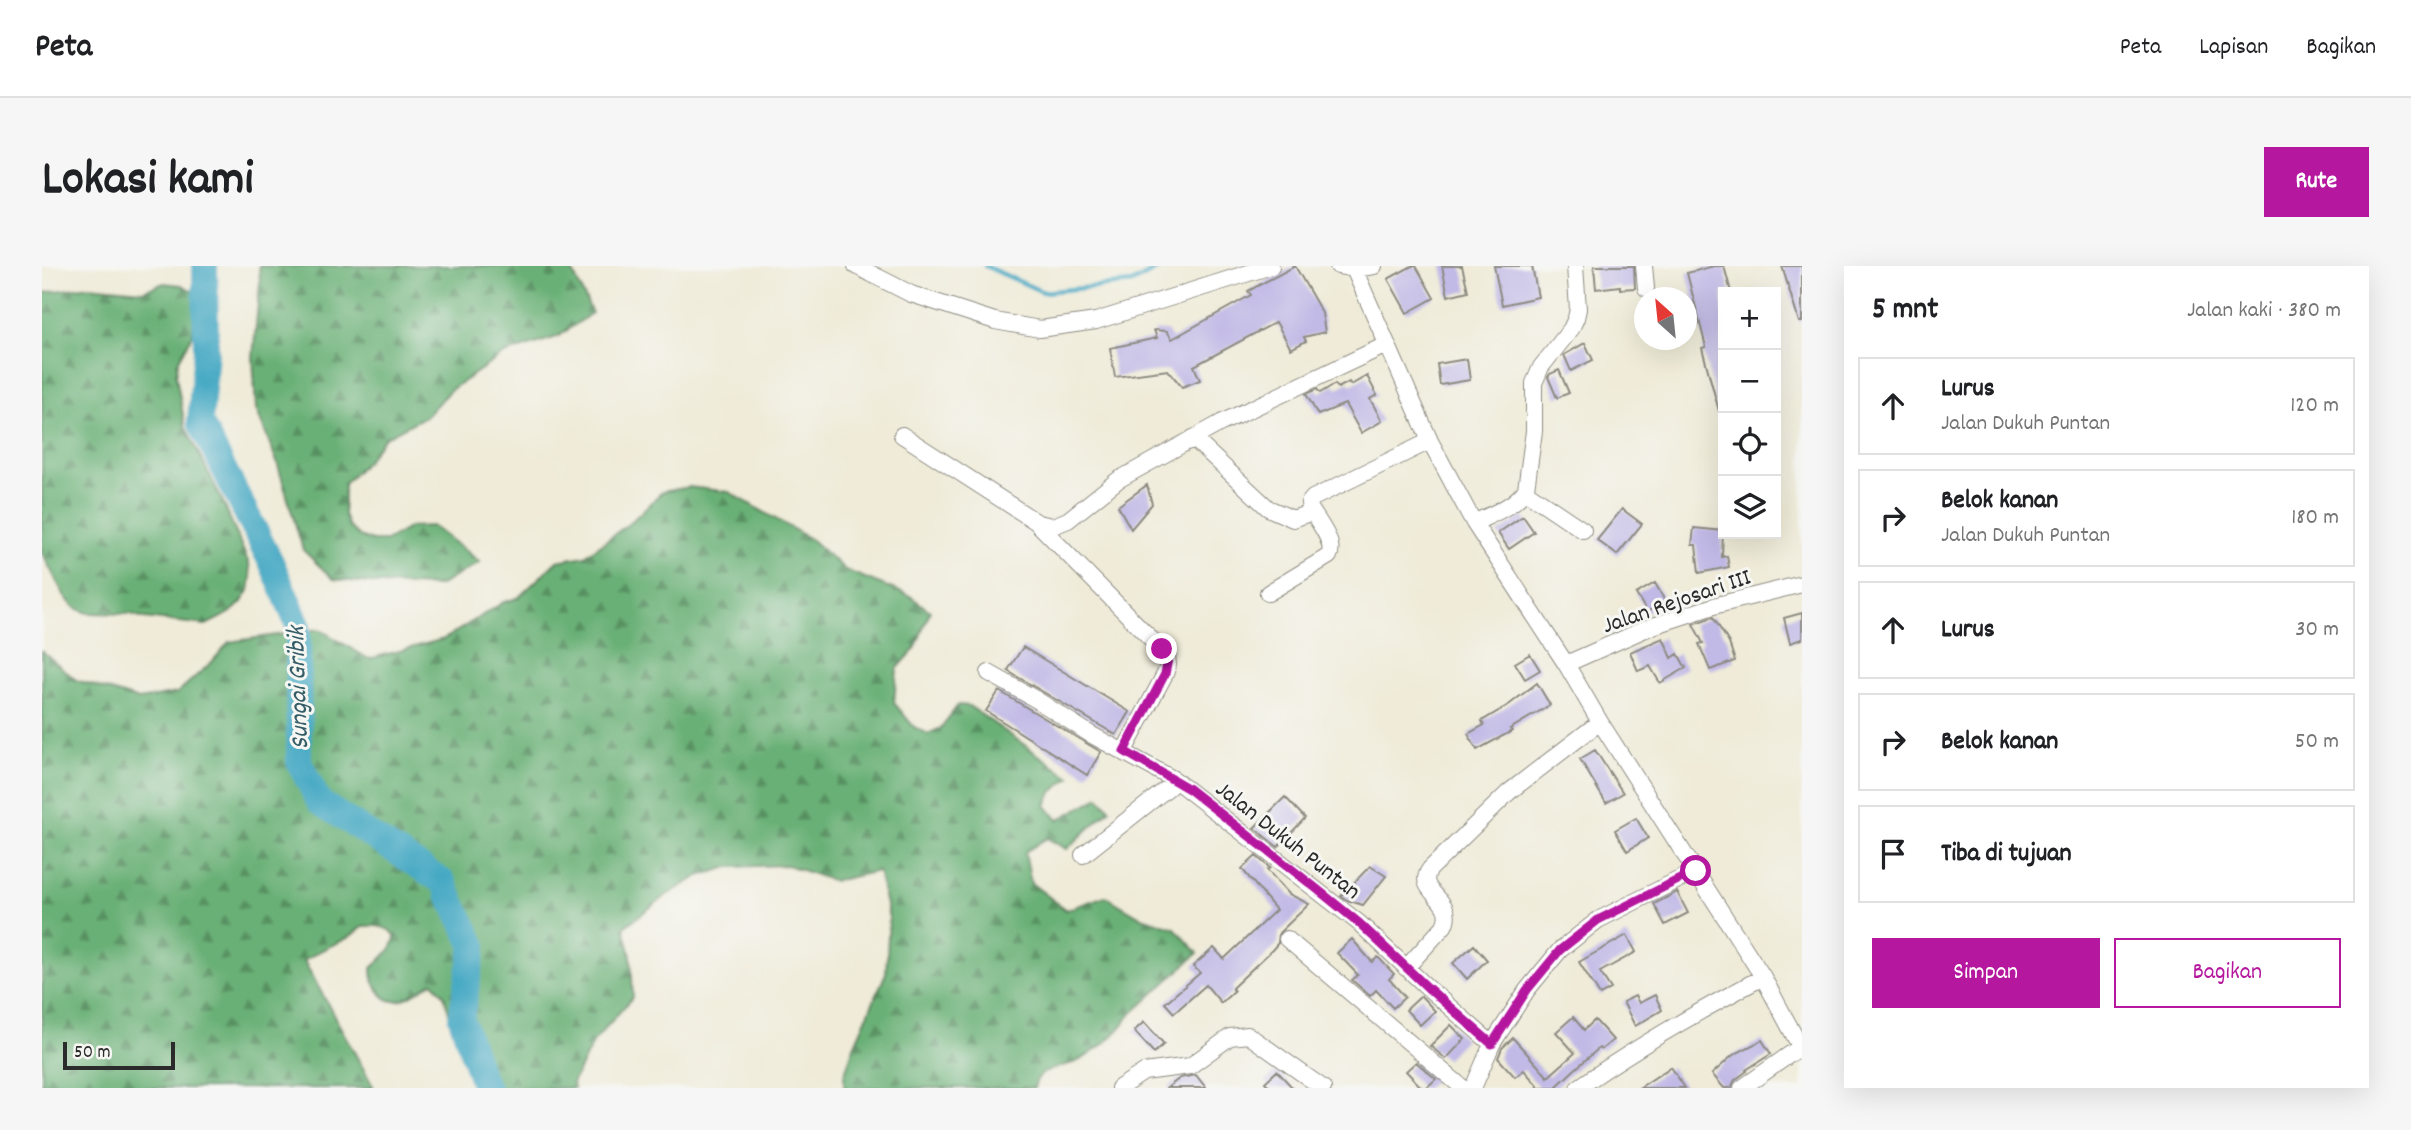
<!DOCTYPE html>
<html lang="id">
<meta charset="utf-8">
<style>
body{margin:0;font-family:Dekko,sans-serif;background:#f6f6f6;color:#202124}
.controls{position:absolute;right:21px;top:21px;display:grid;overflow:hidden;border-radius:0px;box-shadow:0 7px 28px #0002}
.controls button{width:63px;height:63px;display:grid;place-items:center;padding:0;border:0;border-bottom:2px solid #e0e0e0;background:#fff;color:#202124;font:35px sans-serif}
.compass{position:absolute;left:1592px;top:21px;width:63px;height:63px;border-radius:50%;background:#fff;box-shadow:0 7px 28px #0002;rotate:333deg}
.scale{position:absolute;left:21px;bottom:18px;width:112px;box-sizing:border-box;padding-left:7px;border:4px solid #2b2b2b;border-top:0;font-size:19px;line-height:24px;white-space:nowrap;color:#2b2b2b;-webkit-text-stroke:5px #f6f6f2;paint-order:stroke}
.stop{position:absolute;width:21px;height:21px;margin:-16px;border:5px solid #b5179e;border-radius:50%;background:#fff}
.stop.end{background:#b5179e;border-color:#fff;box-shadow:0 2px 7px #0008}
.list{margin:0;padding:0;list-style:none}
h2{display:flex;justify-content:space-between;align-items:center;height:91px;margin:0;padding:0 28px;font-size:30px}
h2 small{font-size:23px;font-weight:400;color:#757577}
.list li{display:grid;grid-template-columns:46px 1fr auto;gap:21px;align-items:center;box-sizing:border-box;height:98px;margin:0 14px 14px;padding:0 14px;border:2px solid #e0e0e0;border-radius:0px}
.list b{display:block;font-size:26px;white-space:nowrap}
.list p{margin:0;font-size:23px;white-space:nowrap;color:#757577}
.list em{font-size:23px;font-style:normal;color:#757577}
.actions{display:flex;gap:14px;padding:21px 28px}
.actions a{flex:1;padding:16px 0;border:2px solid #b5179e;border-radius:0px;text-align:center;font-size:24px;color:#b5179e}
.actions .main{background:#b5179e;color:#fff}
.icon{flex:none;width:38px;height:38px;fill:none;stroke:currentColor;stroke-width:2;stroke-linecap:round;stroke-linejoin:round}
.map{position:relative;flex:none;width:1760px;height:822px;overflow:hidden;border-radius:0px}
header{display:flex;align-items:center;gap:42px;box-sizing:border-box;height:98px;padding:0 35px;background:#fff;border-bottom:2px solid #e0e0e0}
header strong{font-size:33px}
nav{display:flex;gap:38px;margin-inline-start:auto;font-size:24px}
.intro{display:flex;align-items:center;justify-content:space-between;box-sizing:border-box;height:168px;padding:0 42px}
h1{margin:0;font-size:49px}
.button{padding:18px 32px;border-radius:0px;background:#b5179e;color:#fff;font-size:24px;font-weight:700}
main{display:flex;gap:42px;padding:0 42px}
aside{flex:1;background:#fff;border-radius:0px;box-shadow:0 7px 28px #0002}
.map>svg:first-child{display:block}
.forest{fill:url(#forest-firs);stroke:#4a6e50;stroke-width:2}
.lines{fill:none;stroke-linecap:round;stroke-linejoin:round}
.stream{stroke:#43a7c3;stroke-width:4.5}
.river{stroke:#43a7c3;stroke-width:26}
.building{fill:#c1b9e6}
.street-casing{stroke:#8d8b82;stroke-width:18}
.street{stroke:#fff;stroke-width:16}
.route{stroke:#b5179e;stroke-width:9}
.labels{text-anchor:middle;stroke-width:6;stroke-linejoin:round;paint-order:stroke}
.street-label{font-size:24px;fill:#2b2b2b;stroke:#f6f6f2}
.water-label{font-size:26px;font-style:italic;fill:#355d68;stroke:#f6f6f2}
</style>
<header>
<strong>Peta</strong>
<nav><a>Peta</a><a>Lapisan</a><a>Bagikan</a></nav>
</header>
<div class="intro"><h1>Lokasi kami</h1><a class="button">Rute</a></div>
<main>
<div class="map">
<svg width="1760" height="822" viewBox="0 0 1760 822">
<defs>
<pattern id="forest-firs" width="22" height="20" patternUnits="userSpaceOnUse" patternTransform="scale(1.75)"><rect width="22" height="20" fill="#69b076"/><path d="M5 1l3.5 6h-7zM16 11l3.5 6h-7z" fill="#578f61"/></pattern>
</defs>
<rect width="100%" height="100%" fill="#f6f6f2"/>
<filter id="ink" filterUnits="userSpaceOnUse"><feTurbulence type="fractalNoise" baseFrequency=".0143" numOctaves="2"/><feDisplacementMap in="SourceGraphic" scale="14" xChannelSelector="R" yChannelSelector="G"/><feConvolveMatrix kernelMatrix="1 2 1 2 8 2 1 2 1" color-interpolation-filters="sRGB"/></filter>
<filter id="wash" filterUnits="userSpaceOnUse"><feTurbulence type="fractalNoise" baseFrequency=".00686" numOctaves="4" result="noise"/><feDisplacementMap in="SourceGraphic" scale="28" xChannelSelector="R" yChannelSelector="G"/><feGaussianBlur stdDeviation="1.57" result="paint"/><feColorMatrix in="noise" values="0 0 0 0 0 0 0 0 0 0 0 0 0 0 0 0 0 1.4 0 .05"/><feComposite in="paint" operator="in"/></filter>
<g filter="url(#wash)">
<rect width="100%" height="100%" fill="#efebd8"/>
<path class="forest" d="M217 0H528L550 47 515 71 462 88 407 125 384 150 342 172 323 197 302 218V248L307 261 317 270 330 275H344L368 261 390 260 438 296 397 320 336 318 291 313 261 284 235 196 214 143 211 91 218 16Z
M122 17 139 19 151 25 155 39 150 70 136 96 134 110 143 160 181 236 207 298 209 312 207 325 199 337 188 347 164 359 102 352 89 348 46 347 33 342 23 331 0 287V27L47 20 101 25Z
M647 221 687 226 770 274 803 304 868 330 888 345 873 383 855 403 852 437 872 461 886 468 899 462 916 439 927 440 1028 511 1010 526 1004 539 1016 554 1057 531 1068 543 1025 583 1005 572 983 586 989 617 1024 644 1063 630 1097 650 1133 662 1156 687 1086 751C1078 766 1052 787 1036 795 1019 803 996 800 992 822H802V810L812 780 844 707 847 652 836 605 792 615 745 599 687 601 657 610 625 629 582 661 589 690 591 731 552 775 530 817 532 822H436L411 761 402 729 391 716C376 724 354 746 339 728 332 719 330 713 330 702 340 692 353 683 353 669 346 661 332 658 321 661 316 663 312 668 307 671 292 679 276 684 262 695L332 822H0V385L34 414 97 434 135 427 170 396 187 376 277 363 327 393 402 373 462 336 476 332 515 295 543 290 589 256 620 226Z"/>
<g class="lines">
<path class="stream" d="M943 0 1001 26 1090 17 1121 0"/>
<path class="river" d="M163 0 164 85 158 156 230 298 256 359 257 496 277 536 401 616 432 680 419 752 440 814 445 822"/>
</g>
<g id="blocks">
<path class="building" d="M1253 0 1280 47 1283 66 1262 71 1264 75 1249 83 1234 56 1152 100 1158 114 1140 121 1126 104 1073 111 1068 82 1115 72 1112 64 1125 65 1130 73 1209 29 1206 25Z
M1370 0H1374L1392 32 1365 47 1346 13Z
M1400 0H1420L1426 25 1406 30Z
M1452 0H1490L1496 31 1460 39Z
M1552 0H1592L1593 22 1578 23V20L1554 23Z
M1672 0H1682L1689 26H1681V144L1677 145 1660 82 1664 81 1645 7Z
M1740 0H1760V56H1757Z
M1543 77 1551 94 1529 105 1522 89Z
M1425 93 1428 114 1398 119 1395 98Z
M1517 104 1527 127 1515 132 1506 111 1508 108Z
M1325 110 1335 129 1328 133 1340 155 1319 167 1303 138 1276 149 1264 128 1275 123 1278 127 1293 118 1296 122 1307 116 1309 119Z
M1105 219 1110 238 1089 263 1076 240Z
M1580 243 1600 258 1575 289 1555 274Z
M1481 250 1492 266 1467 283 1456 267Z
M1652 262 1681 265 1680 291 1685 290 1687 301 1657 307 1654 279H1650Z
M1613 317 1623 335 1605 346 1594 328Z
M1760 347V373L1748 377 1742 352Z
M1671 351 1687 377 1693 395 1668 404 1657 378 1661 377 1651 358Z
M1621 372 1630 392 1636 388 1644 402 1618 417 1608 400 1596 405 1588 386Z
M981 381 1088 446 1074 469 969 407 966 404Z
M1488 388 1498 404 1483 413 1473 397Z
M1495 417 1508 439 1468 463 1470 465 1435 484 1426 468 1442 459 1440 455 1468 438Z
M957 425 1059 486 1045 509 944 445Z
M1553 484 1581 527 1564 537 1538 493Z
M1243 531 1263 552 1236 581 1212 562Z
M1594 552 1606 572 1585 585 1573 564Z
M1214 590 1228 602 1225 604 1247 628 1267 638 1237 667 1236 677 1230 684 1190 722 1192 725 1179 737 1164 719 1132 747 1123 737 1158 707 1151 700 1172 682 1182 693 1234 644 1200 603Z
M1328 600 1344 610 1321 639 1305 634 1299 630Z
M1635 626 1646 647 1623 659 1612 638Z
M1585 669 1594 686 1558 706 1569 723 1558 729 1537 696Z
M1310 673 1330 696 1336 691 1352 708 1347 713 1363 731 1351 742 1334 724 1328 730 1310 714 1316 709 1295 687Z
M1432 679 1445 694 1425 713 1411 697Z
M1613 729 1620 744 1593 760 1581 736 1593 730 1597 737Z
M1379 730 1393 745 1378 759 1364 744Z
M1531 751 1542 764 1553 754 1571 774 1559 784 1557 782 1531 805 1515 820 1516 822H1494L1496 820 1482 804 1473 811 1456 792 1460 782 1471 772 1506 811 1533 787 1514 766Z
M1102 756 1122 778 1112 787 1092 765Z
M1409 759 1423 773 1404 793 1388 780Z
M1720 774 1729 788 1704 804 1705 805 1693 814 1689 822H1682L1670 808 1691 789Z
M1374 796 1394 813 1384 822H1380L1364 805Z
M1629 801 1643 822H1597Z
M1235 805 1251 822H1229L1223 816Z
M1154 809 1164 822H1125L1138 812Z"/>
</g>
</g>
<g filter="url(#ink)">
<use href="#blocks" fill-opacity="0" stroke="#8d8b82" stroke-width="2"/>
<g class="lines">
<defs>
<path id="street" d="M814 0 869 28 953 55 998 63 1054 55 1229 0
M1296 0 1312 3 1332 0
M1602 0 1604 22
M1312 3 1388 175 1432 257 1524 398 1558 456 1721 711 1760 784
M860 169 996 257 1011 260 1026 254 1076 214 1179 157 1344 79
M1151 172 1226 242 1251 253 1270 246
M1483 225 1541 264
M1432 257C1450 248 1473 240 1484 223L1492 165V117L1499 101 1529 63 1534 52 1536 43 1533 0
M996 258 1125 389 1126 399 1123 408 1082 485
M1226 327 1287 290C1294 276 1275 255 1268 242L1267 237 1271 232 1388 175
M1524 398 1608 361 1675 339 1760 318
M947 407 995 434 1048 468 1133 514
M1041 589 1127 521 1133 514 1317 657 1386 722 1450 778
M1245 673 1421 822
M1364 702 1402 660C1416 633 1371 626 1388 603L1467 526 1558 456
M1077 822 1102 806 1148 800 1188 771 1206 769 1281 822
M1431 822 1450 778 1485 724 1518 684 1556 654 1654 605
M1536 822C1595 780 1657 745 1721 711
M1700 822 1757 782"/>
</defs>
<use href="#street" class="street-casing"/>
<use href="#street" class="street"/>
</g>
</g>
<g class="lines" filter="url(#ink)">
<path class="route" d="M1120 383 1126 393 1123 408 1082 485 1147 523 1275 623 1317 657 1386 722 1450 778 1485 724 1518 684 1556 654 1654 605"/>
</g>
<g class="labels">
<g class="street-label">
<text transform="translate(1634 334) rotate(-19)" y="8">Jalan Rejosari III</text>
<text transform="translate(1247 573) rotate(38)" y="8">Jalan Dukuh Puntan</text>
</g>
<g class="water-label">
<text transform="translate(254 422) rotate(-92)" y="9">Sungai Gribik</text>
</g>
</g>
</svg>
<div class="controls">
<button>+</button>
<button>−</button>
<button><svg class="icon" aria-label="locate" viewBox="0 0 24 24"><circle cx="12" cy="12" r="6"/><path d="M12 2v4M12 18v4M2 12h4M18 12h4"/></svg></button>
<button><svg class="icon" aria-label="layers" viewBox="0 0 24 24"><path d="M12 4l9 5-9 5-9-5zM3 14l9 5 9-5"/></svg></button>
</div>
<svg class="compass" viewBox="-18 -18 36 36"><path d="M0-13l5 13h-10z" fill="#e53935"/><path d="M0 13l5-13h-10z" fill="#757577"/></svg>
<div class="scale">50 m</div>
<div class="stop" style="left:1654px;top:605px"></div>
<div class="stop end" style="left:1120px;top:383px"></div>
</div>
<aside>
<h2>5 mnt<small>Jalan kaki · 380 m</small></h2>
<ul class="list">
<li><svg class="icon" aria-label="ahead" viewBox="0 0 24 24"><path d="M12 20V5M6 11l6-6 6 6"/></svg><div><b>Lurus</b><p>Jalan Dukuh Puntan</p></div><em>120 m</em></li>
<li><svg class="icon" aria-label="right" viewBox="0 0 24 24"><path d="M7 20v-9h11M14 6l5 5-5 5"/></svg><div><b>Belok kanan</b><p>Jalan Dukuh Puntan</p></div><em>180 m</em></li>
<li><svg class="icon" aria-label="ahead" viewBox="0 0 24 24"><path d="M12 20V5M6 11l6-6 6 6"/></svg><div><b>Lurus</b></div><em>30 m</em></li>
<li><svg class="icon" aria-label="right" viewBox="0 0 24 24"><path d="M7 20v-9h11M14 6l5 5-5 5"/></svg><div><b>Belok kanan</b></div><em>50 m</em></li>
<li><svg class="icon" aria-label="arrive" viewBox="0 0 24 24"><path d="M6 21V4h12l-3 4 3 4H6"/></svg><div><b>Tiba di tujuan</b></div></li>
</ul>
<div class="actions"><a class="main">Simpan</a><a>Bagikan</a></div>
</aside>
</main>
